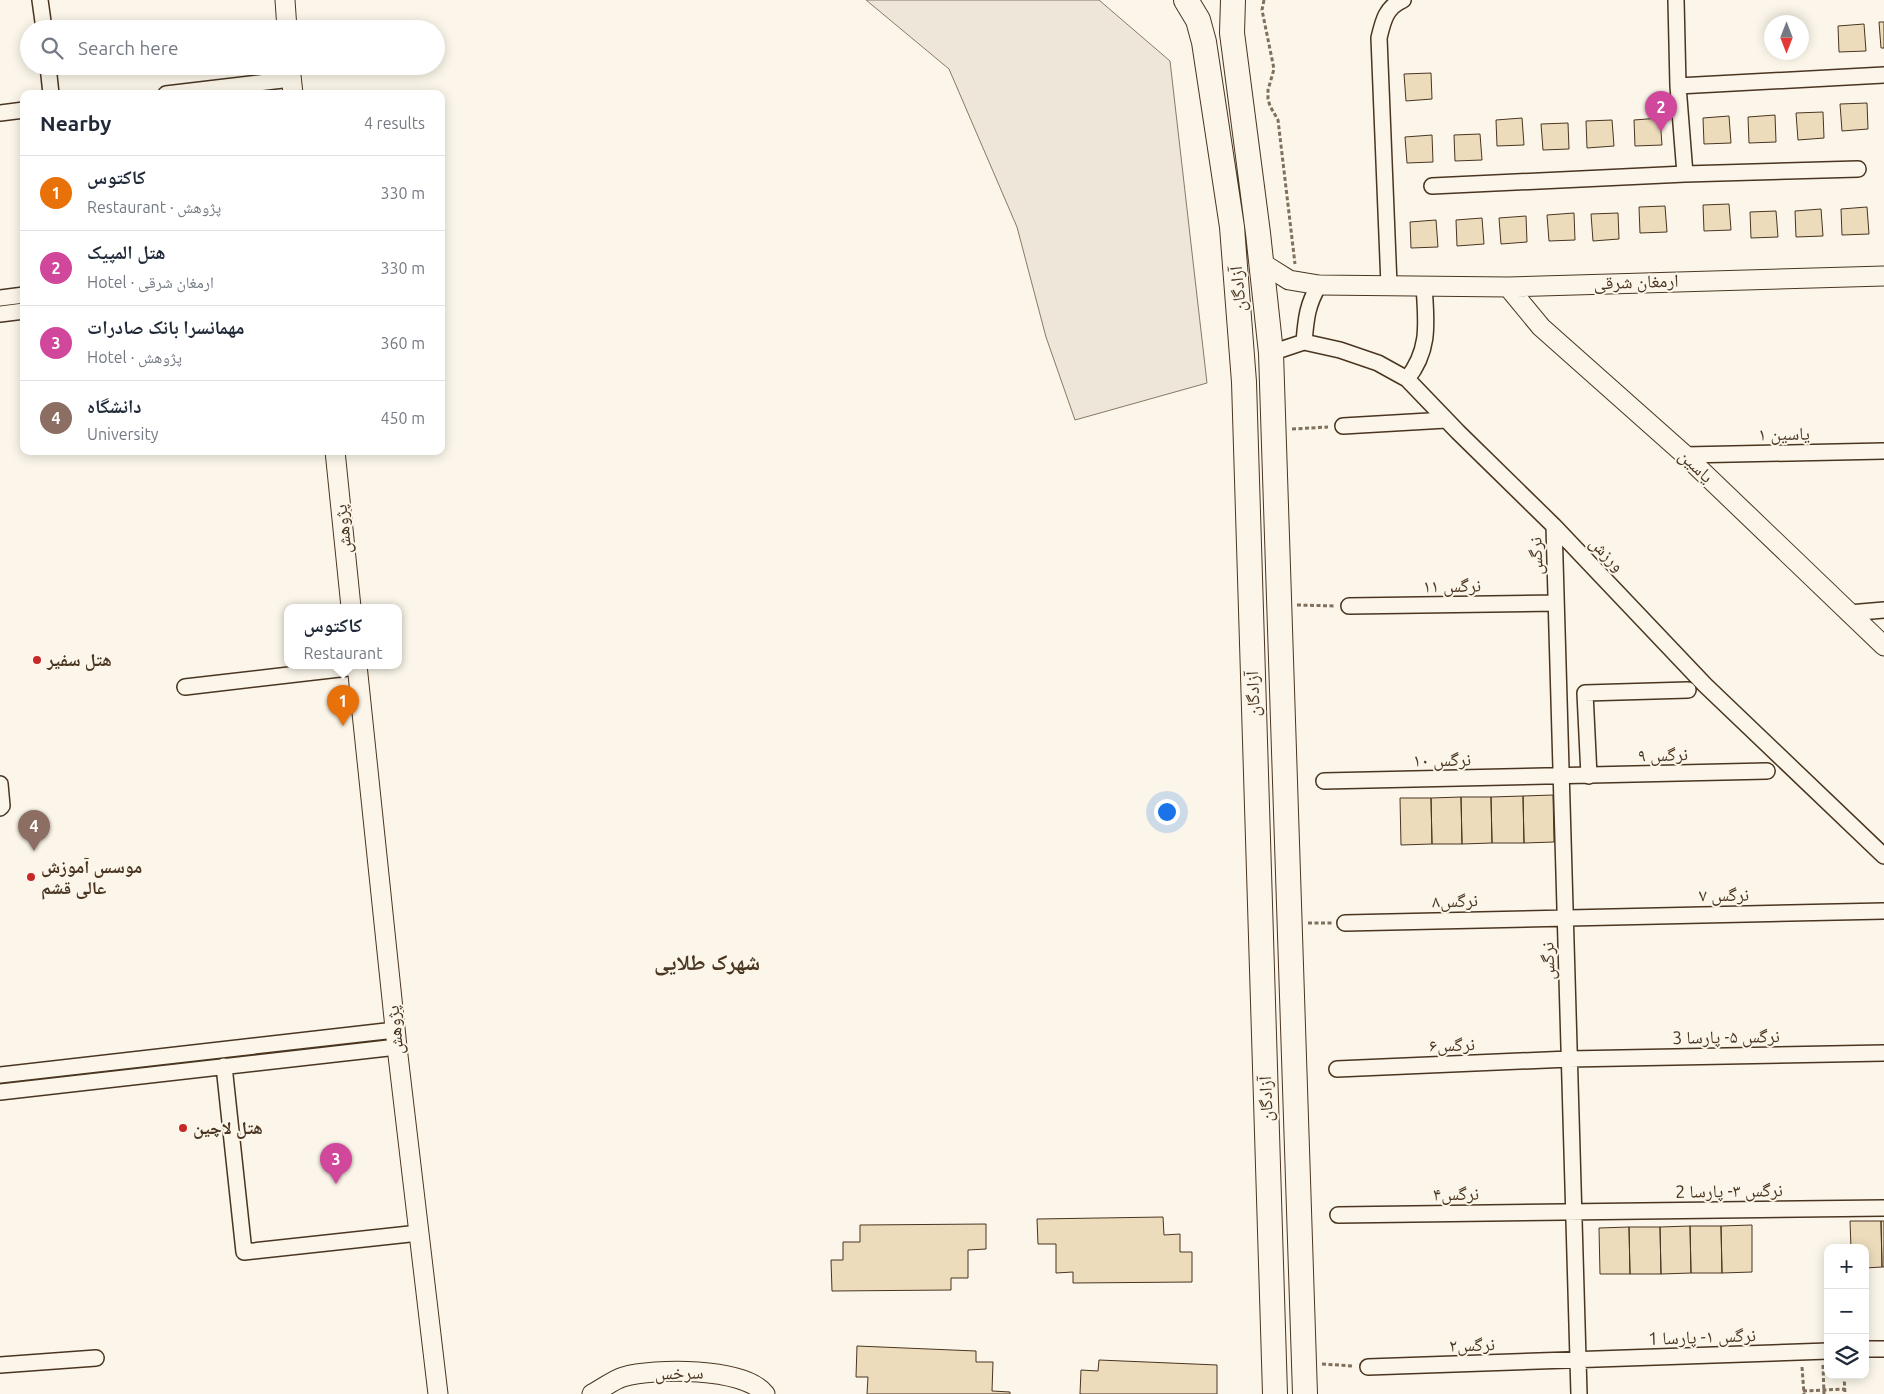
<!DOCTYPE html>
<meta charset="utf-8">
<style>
body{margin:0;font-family:Ubuntu,"Noto Naskh Arabic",sans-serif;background:#f2f2f3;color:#1f2937}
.controls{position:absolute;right:15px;bottom:15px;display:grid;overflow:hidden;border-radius:10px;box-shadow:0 2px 12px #0003}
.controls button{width:45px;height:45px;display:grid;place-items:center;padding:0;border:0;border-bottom:1px solid #e0e1e3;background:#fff;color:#1f2937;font:25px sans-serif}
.compass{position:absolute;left:1764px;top:15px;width:45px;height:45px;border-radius:50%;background:#fff;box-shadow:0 2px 12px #0003;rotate:180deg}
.you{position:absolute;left:1166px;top:811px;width:18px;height:18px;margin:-12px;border:4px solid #fff;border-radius:50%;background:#1a73e8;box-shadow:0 0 0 8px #1a73e833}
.badge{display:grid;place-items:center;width:32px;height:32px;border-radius:50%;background:#b45309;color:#fff;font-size:16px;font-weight:700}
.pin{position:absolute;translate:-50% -41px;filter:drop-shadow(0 1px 2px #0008)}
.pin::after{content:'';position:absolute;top:26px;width:18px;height:15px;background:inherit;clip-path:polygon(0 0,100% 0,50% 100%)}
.popup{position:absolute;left:284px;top:604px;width:118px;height:65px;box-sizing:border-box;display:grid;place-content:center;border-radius:10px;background:#fff;filter:drop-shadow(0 1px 4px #0005);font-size:16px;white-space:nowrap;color:#747a83}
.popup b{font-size:19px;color:#1f2937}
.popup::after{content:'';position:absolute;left:50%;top:100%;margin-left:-10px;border:10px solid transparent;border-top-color:#fff}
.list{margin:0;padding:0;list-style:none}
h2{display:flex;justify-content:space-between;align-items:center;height:65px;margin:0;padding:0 20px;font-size:21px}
h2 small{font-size:16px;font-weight:400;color:#747a83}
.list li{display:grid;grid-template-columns:32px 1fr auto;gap:15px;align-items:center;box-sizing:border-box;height:75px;padding:0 20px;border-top:1px solid #e0e1e3}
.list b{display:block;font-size:19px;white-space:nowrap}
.list p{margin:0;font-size:16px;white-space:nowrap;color:#747a83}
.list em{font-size:16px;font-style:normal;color:#747a83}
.icon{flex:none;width:28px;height:28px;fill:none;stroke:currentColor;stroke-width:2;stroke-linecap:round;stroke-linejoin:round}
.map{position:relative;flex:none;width:1884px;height:1394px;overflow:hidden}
.search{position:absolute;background:#fff;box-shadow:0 2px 12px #0003;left:20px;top:20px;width:425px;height:55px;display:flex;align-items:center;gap:12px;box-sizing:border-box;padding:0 18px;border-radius:28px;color:#747a83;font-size:19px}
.panel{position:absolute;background:#fff;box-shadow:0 2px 12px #0003;left:20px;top:90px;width:425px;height:365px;border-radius:10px}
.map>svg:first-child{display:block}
.green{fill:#ede6d9;stroke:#887966}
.building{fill:#ecdcbc;stroke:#4a3520}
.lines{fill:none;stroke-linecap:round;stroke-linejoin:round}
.minor-casing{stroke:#4a3520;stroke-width:18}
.tertiary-casing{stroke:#4a3520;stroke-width:21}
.primary-casing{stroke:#4a3520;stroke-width:26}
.path{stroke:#7f6f5c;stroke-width:3;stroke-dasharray:4 2.5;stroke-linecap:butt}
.minor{stroke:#fbf6e9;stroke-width:15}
.tertiary{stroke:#fbf6e9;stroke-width:19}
.primary{stroke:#fbf6e9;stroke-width:24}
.poi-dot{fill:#c62828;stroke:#fbf6e9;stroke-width:2}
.labels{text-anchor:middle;stroke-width:4;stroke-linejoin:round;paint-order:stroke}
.street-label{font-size:18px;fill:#4a3520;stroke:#fbf6e9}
.poi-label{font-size:18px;font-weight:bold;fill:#4a3520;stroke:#fbf6e9;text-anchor:start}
.district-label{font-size:22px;font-weight:bold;fill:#4a3520;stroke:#fbf6e9}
</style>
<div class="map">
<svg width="1884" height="1394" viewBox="0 0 1884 1394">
<rect width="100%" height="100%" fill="#fbf6e9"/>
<path class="green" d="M866 0H1099L1170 61 1207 383 1075 420 1046 337 1017 227 949 69Z"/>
<path class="building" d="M1879 22H1884V48H1881Z
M1864 24 1866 51 1839 52 1838 26Z
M1431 73 1432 99 1406 101 1404 74Z
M1867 103 1868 129 1842 131 1840 104Z
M1823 112 1824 138 1798 140 1796 113Z
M1775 115 1776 142 1749 143 1748 117Z
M1729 116 1731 143 1704 144 1703 118Z
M1522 118 1524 145 1497 146 1496 120Z
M1660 118 1662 145 1635 146 1634 120Z
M1612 120 1614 146 1587 148 1586 121Z
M1568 123 1569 149 1543 150 1541 124Z
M1480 134 1482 160 1455 161 1454 135Z
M1432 135 1433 162 1407 163 1405 137Z
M1729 204 1731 230 1704 231 1703 205Z
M1665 206 1667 232 1640 233 1639 207Z
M1867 207 1869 234 1842 235 1841 209Z
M1821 209 1823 236 1796 237 1795 211Z
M1776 211 1778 237 1751 238 1750 212Z
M1574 213 1575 240 1549 241 1547 215Z
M1618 213 1619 239 1593 241 1591 214Z
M1526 216 1527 242 1501 244 1499 218Z
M1482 218 1484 244 1457 246 1456 220Z
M1436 220 1438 247 1411 248 1410 222Z
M1553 795 1554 842 1524 843 1523 796Z
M1523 796 1524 843H1492L1491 797Z
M1461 797 1462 844H1432L1431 798Z
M1461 797H1491L1492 843 1462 844Z
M1400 798H1431L1432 844 1401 845Z
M1163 1217 1164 1235 1180 1234V1252H1192V1282L1073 1283V1272L1056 1273V1244H1038L1037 1219Z
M1850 1221H1881L1882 1267 1865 1268V1248H1851Z
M1881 1221H1884V1267H1882Z
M986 1224V1249L968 1250V1278H951V1290L832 1291 831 1260H843V1242H860V1225Z
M1752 1225V1272L1722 1273 1721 1226Z
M1690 1226 1691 1273 1661 1274 1660 1227Z
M1690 1226H1721L1722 1273H1691Z
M1629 1227H1660L1661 1274H1630Z
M1629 1227 1630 1274H1600L1599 1228Z
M857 1346 976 1351V1362H993L992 1391 1010 1392V1394H867L868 1377H856Z
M1099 1360 1217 1365V1394H1080L1081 1370 1098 1371Z"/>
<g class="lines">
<defs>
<path id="minor" d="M40 0 44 29
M1676 0 1678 86 1685 174
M48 66 51 94
M1678 86 1884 75
M166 94 291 79
M0 113 24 110
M1432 186 1685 174 1858 169
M1389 285 1379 38C1383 21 1386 7 1403 0
M0 298 24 295
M0 314 24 311
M1304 342C1306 319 1307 305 1319 285
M1271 353 1304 342 1340 350 1378 363 1407 379 1458 432 1554 526 1705 685 1884 856
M1407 379C1431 349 1426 321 1424 285
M1343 426 1446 420
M1685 455 1884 451
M1554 526 1579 1394
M1349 606 1556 603
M1849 613 1884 610
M185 687 357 667
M1589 776 1585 693 1688 690
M1324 781 1767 771
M0 784 2 806 0 808
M1345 923 1884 911
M224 1066 244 1252 419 1233
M1337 1069 1569 1059 1884 1053
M0 1075 395 1030
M0 1092 397 1047
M1338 1215 1884 1208
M1865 1349H1884
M0 1365 96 1358
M1368 1367 1828 1351"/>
<path id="tertiary" d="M285 0 287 29
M290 66 293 94
M1262 263 1289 280 1319 285 1508 287 1884 276
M1508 287 1541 327 1685 455 1884 646
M335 451 351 607
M357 665 397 1047 438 1394
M592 1394C602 1389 613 1380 623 1377 654 1368 744 1367 765 1394"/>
<path id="primary" d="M1186 0 1198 20 1204 42 1232 227 1244 382 1275 1394
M1233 0 1232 33 1258 233 1271 353 1305 1394"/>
</defs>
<use href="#minor" class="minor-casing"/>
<use href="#tertiary" class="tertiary-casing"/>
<use href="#primary" class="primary-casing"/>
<path class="path" d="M1264 0 1262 10 1274 69 1268 90V99L1270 106 1278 120 1295 264
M1292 429 1328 427
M1297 605 1336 606
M1308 923H1332
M1322 1364 1353 1366
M1823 1365 1824 1394
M1802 1367 1804 1394
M1844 1375 1845 1394
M1803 1391 1845 1389"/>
<use href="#minor" class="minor"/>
<use href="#tertiary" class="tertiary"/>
<use href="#primary" class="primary"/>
</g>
<g class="poi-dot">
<circle cx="37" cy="660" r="5"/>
<circle cx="31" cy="877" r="5"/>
<circle cx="183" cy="1128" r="5"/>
</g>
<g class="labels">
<g class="street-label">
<text transform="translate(1636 282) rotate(-2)" y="6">ارمغان شرقی</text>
<text transform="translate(1238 289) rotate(-95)" y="6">آزادگان</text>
<text transform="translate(1784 434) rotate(-1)" y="6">یاسین ۱</text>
<text transform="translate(1696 466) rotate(43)" y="6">یاسین</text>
<text transform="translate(343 529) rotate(-96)" y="6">پژوهش</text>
<text transform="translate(1607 554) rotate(46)" y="6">ورزش</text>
<text transform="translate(1536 556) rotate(-92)" y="6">نرگس</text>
<text transform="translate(1452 586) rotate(-1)" y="6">نرگس ۱۱</text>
<text transform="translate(1253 694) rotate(-92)" y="6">آزادگان</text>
<text transform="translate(1663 755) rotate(-2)" y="6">نرگس ۹</text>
<text transform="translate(1442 760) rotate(-1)" y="6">نرگس ۱۰</text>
<text transform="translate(1724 895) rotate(-1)" y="6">نرگس ۷</text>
<text transform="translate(1455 901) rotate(-2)" y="6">نرگس۸</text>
<text transform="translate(1548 961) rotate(-92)" y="6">نرگس</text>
<text transform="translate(395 1030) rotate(-96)" y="6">پژوهش</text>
<text transform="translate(1726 1037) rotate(-1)" y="6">نرگس ۵- پارسا 3</text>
<text transform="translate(1452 1045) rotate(-2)" y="6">نرگس۶</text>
<text transform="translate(1266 1099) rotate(-92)" y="6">آزادگان</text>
<text transform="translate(1729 1191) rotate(-1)" y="6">نرگس ۳- پارسا 2</text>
<text transform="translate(1456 1194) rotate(-1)" y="6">نرگس۴</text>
<text transform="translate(1702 1337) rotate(-2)" y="6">نرگس ۱- پارسا 1</text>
<text transform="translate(1472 1345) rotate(-2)" y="6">نرگس۲</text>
<text transform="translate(679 1373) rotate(-1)" y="6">سرخس</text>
</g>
<g class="poi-label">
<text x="47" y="666">هتل سفیر</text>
<text x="41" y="873">موسس آموزش<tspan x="41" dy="21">عالی قشم</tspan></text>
<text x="193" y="1134">هتل لاچین</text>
</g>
<g class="district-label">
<text x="707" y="970">شهرک طلایی</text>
</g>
</g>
</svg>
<div class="controls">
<button>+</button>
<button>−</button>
<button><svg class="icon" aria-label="layers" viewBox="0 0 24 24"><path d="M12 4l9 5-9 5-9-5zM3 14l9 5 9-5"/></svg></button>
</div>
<svg class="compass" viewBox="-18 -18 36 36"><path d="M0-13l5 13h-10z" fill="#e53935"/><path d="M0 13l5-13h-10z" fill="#747a83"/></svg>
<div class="you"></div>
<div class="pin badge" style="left:343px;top:726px;background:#e8710a">1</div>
<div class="popup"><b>کاکتوس</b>Restaurant</div>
<div class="pin badge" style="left:1661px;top:132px;background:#d1479c">2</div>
<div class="pin badge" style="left:336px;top:1184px;background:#d1479c">3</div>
<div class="pin badge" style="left:34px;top:851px;background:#8d6e63">4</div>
<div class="search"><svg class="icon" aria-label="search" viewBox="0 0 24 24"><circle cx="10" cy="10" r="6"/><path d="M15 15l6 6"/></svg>Search here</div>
<section class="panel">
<h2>Nearby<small>4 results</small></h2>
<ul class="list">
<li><span class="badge" style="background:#e8710a">1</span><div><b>کاکتوس</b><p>Restaurant · پژوهش</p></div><em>330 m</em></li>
<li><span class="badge" style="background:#d1479c">2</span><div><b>هتل المپیک</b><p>Hotel · ارمغان شرقی</p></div><em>330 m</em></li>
<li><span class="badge" style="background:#d1479c">3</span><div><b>مهمانسرا بانک صادرات</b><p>Hotel · پژوهش</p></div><em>360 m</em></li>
<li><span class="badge" style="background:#8d6e63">4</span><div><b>دانشگاه</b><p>University</p></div><em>450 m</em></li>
</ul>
</section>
</div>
